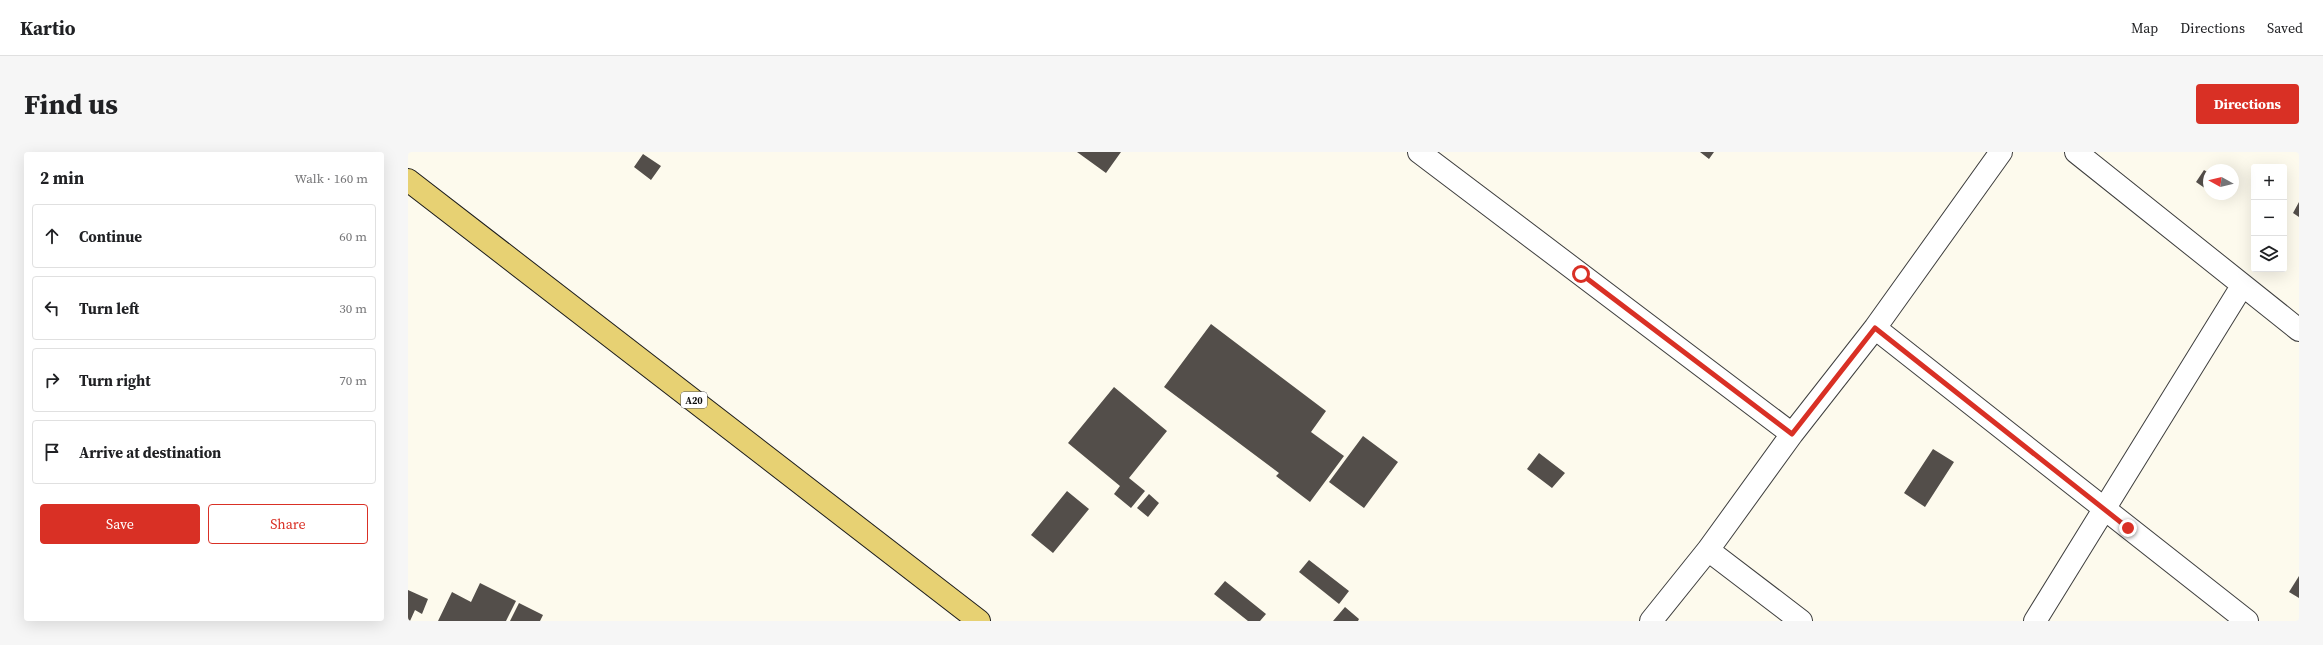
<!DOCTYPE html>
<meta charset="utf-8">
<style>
body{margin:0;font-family:"Source Serif 4",serif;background:#f6f6f6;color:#202124}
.controls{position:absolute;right:12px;top:12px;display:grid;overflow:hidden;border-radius:4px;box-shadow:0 4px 16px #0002}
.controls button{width:36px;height:36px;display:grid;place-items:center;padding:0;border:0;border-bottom:1px solid #e0e0e0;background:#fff;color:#202124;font:20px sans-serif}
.compass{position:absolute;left:1795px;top:12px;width:36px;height:36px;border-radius:50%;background:#fff;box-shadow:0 4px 16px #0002;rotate:278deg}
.stop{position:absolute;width:12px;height:12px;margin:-9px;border:3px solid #d93025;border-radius:50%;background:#fff}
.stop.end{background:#d93025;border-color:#fff;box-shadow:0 1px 4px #0008}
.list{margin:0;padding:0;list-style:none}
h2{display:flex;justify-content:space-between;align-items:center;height:52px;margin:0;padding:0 16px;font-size:17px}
h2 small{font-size:13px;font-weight:400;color:#757577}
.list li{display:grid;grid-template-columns:26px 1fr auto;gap:12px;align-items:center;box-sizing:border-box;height:64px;margin:0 8px 8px;padding:0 8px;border:1px solid #e0e0e0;border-radius:4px}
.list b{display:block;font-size:15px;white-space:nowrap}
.list em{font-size:13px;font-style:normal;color:#757577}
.actions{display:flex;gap:8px;padding:12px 16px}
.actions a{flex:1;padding:9px 0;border:1px solid #d93025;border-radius:4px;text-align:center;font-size:14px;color:#d93025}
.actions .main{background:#d93025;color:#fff}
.icon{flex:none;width:22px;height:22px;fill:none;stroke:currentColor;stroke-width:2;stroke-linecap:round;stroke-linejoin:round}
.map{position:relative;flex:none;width:1891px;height:469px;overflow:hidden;border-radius:4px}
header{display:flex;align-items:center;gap:24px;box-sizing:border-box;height:56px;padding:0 20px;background:#fff;border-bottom:1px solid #e0e0e0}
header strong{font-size:19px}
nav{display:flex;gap:22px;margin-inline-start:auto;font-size:14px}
.intro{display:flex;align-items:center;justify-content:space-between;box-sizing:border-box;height:96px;padding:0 24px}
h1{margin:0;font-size:28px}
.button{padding:10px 18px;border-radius:4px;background:#d93025;color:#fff;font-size:14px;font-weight:700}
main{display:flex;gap:24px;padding:0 24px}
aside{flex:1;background:#fff;border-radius:4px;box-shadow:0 4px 16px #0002}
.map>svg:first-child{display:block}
.building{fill:#534e4a}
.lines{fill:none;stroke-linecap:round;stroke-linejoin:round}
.minor-casing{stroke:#3f3f3f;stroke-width:24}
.major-casing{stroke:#1d1d1d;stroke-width:24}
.minor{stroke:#fff;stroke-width:22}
.major{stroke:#e7d173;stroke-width:22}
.route{stroke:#d93025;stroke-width:5}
.labels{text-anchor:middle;stroke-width:4;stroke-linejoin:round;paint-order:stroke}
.shield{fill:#fff;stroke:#555;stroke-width:1}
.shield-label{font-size:10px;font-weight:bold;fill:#0c0c0c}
</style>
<header>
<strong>Kartio</strong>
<nav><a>Map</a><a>Directions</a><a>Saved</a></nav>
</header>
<div class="intro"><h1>Find us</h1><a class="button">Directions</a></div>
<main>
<aside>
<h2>2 min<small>Walk · 160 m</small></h2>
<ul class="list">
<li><svg class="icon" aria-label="ahead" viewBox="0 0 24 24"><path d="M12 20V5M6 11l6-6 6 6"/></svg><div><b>Continue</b></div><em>60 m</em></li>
<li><svg class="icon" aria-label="left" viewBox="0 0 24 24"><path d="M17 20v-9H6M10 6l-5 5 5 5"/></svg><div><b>Turn left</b></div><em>30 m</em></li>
<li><svg class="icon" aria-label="right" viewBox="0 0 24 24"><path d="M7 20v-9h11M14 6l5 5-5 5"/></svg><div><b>Turn right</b></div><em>70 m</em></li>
<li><svg class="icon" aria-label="arrive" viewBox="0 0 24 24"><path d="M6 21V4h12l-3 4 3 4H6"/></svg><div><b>Arrive at destination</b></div></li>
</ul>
<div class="actions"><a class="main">Save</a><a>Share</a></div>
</aside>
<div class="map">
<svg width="1891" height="469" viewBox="0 0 1891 469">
<rect width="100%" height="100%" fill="#fdfaed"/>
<path class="building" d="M669 0H713L698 21Z
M1292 0H1306L1301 7Z
M235 2 253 14 243 28 226 15Z
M1796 18 1801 21V39L1788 30Z
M1891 50V65L1885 61Z
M803 172 918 259 903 280 936 304 902 350 868 324 871 321 756 235Z
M706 235 759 279 721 326 737 339 723 356 706 342 712 334 660 291Z
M955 284 990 310 956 356 921 330Z
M1525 297 1546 310 1517 355 1496 341Z
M1131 301 1157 321 1144 336 1119 317Z
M659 339 681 357 645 401 623 383Z
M741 342 751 351 740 365 729 356Z
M901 408 941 439 931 452 891 420Z
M1891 424V446L1881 440Z
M817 429 858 462 852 469H840L806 442Z
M72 431 108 449 98 469H30L44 440 63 450Z
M0 438 20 447 14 462 7 458 2 469H0Z
M111 451 135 463 132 469H102Z
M937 455 951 467 950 469H925Z"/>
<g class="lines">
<defs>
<path id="minor" d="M1011 0 1384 282
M1668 0 1891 178
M1467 176 1839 469
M1300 398 1393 469
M1243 469 1300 398 1384 282 1467 176 1593 0
M1627 469 1834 134"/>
<path id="major" d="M0 28 571 469"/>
</defs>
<use href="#minor" class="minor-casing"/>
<use href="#major" class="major-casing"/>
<use href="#minor" class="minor"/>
<use href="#major" class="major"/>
</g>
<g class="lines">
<path class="route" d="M1173 122 1384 282 1467 176 1720 376"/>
</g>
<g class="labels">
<rect class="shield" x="273" y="240" width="26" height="16" rx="3"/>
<g class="shield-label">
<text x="286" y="252">A20</text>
</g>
</g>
</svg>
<div class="controls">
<button>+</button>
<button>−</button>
<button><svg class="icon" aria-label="layers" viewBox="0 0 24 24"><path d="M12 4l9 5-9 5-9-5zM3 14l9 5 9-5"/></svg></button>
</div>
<svg class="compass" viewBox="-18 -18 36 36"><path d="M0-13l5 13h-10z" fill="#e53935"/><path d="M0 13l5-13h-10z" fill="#757577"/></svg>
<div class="stop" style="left:1173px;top:122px"></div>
<div class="stop end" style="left:1720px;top:376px"></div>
</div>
</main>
